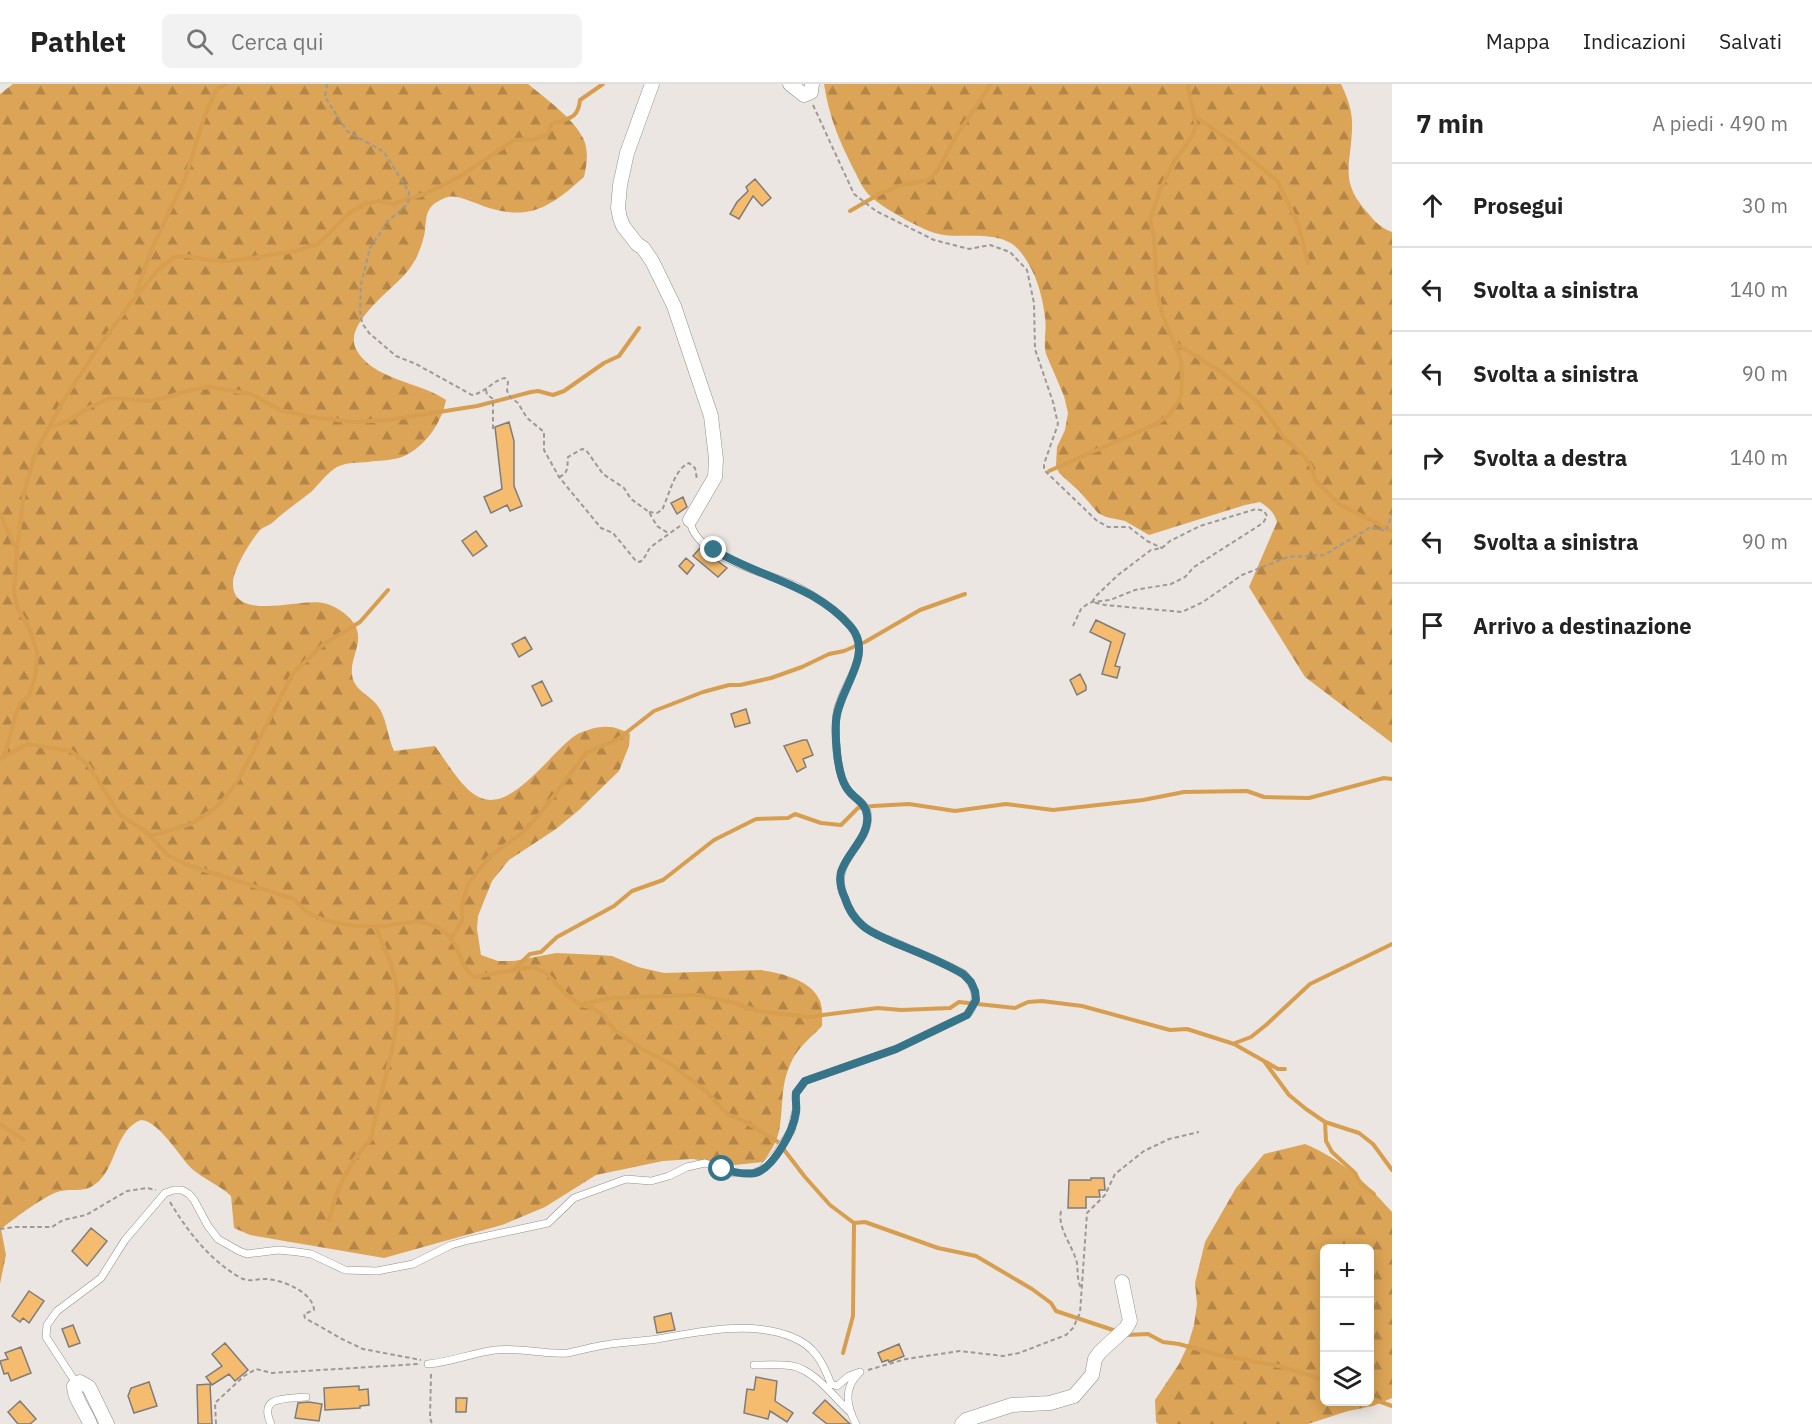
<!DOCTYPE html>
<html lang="it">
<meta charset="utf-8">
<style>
body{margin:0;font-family:"IBM Plex Sans",sans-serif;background:#f2f2f2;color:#222}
.controls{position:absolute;right:18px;bottom:18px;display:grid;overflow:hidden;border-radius:9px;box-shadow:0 3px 15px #0003}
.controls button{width:54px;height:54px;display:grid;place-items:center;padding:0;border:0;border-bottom:2px solid #e0e0e0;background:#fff;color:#222;font:30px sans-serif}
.stop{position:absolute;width:18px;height:18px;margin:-14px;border:4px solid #36748a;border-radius:50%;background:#fff}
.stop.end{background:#36748a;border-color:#fff;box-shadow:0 2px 6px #0008}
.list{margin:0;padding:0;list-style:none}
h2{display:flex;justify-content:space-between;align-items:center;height:78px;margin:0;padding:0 24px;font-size:26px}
h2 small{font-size:20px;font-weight:400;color:#767676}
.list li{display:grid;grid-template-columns:39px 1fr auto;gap:18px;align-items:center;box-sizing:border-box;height:84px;padding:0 24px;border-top:2px solid #e0e0e0}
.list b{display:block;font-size:22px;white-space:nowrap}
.list em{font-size:20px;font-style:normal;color:#767676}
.icon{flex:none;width:33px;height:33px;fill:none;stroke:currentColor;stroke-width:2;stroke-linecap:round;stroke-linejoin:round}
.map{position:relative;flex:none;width:1392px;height:1340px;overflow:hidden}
header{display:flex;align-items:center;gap:36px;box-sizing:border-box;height:84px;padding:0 30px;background:#fff;border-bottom:2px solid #e0e0e0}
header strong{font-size:28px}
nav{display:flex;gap:33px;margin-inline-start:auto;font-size:21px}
.search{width:420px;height:54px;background:#f2f2f2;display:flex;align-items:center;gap:15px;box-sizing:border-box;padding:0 21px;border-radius:9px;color:#767676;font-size:22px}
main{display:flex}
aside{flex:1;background:#fff}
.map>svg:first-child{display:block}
.forest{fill:url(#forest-firs);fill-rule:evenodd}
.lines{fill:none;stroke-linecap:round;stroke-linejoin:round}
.stream{stroke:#d79e50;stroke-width:4}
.building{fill:#f5bb6e;stroke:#807c78;stroke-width:1.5}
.lane-casing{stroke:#94908b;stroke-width:8}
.street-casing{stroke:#94908b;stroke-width:15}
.path{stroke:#9d9995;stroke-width:2;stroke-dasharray:4.5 3;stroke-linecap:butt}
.lane{stroke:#fff;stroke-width:7}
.street{stroke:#fff;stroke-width:14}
.route{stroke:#36748a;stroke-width:8}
</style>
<header>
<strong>Pathlet</strong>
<div class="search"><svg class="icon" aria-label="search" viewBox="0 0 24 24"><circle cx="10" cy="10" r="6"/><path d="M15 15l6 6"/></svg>Cerca qui</div>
<nav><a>Mappa</a><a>Indicazioni</a><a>Salvati</a></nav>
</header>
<main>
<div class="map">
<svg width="1392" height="1340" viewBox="0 0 1392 1340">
<defs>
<pattern id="forest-firs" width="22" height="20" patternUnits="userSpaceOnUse" patternTransform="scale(1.5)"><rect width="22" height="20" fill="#dca456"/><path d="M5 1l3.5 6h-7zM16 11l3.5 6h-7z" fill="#b38647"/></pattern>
</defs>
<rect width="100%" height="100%" fill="#ebe6e1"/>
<path class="forest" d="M13 0H528C545 14 573 34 583 54 589 66 587 80 584 93 548 125 527 139 478 120 469 117 457 111 448 113 441 115 433 119 429 126 425 132 426 145 424 152 421 165 415 179 406 189 392 206 343 240 356 265 372 296 421 298 446 316 442 337 427 360 408 370 397 377 380 376 368 378 357 379 347 378 337 383 327 389 319 400 311 408 298 418 284 428 272 439 268 442 263 443 260 446 251 456 234 484 233 498 231 539 301 514 323 519 334 521 346 529 353 538 366 556 350 572 352 590 353 606 369 610 377 621 387 633 387 652 394 667L435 662C446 677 464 708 481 714 512 727 550 670 573 653 579 648 595 643 603 643 613 642 622 646 630 650L629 662 619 687 579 726 556 745 509 776 492 797 478 832 477 845 481 871 498 877H514L556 869 599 871 612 872 638 883 664 889 761 886C781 889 812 896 820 917 823 925 822 934 822 942 810 955 797 963 790 981 781 1000 783 1020 780 1041 779 1054 771 1068 763 1078L735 1081 692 1075 663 1077 596 1091 545 1123 502 1141 384 1174 250 1151 234 1144 231 1112C219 1101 204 1095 192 1085 179 1072 159 1037 141 1036 116 1046 117 1078 100 1096 86 1110 77 1104 61 1107 46 1110 14 1135 1 1145L6 1171 0 1200V10Z
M824 0H1341C1348 15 1353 28 1352 45 1351 81 1339 97 1367 128 1375 138 1381 144 1392 148V659L1305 593 1249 503 1277 438C1274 428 1269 424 1260 418L1245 421 1149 451 1125 437 1106 433 1098 429 1080 408 1059 389 1056 381 1057 363 1065 346 1068 329 1064 312 1046 270C1043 257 1047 246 1045 233 1042 209 1035 185 1019 166 1002 146 966 154 944 151 930 149 918 142 906 136 893 128 879 121 868 110 861 102 857 91 852 82 838 54 829 32 824 0Z
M1305 1060C1343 1076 1365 1098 1392 1128V1314L1373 1322 1348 1327 1308 1340H1158L1156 1338 1155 1316 1179 1280 1188 1261 1194 1241 1197 1220 1195 1199 1205 1158 1236 1104 1264 1070ZM1324 1164H1370V1318H1324Z"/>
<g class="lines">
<path class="stream" d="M1194 31 1231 58 1278 98 1298 140 1308 179
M850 127 881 109 902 101 929 96 938 86 955 54 991 0
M136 209 151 167 186 92 204 34 216 6 226 0
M1175 259 1220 287 1259 319 1285 355 1301 369 1310 380 1316 397 1339 420 1392 447
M49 344 70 336 90 323 110 314 153 317 191 306 210 303 251 310 280 326 310 333 354 338 388 336 477 322 531 308 538 307 553 311 564 307 604 279 619 272 639 244
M1049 387 1156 340 1168 332 1176 321 1181 312 1182 294 1181 276 1162 230 1157 207 1154 154 1150 136 1160 106 1175 76 1192 53 1196 41 1188 3 1189 0
M0 430 16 465
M5 670 15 633 20 619 29 612 36 589 37 568 31 548 17 523 14 507 17 465 24 409 35 370 63 317 102 258 133 216 158 186 174 173 187 172 208 176 231 177 297 167 318 160 348 130 364 120 378 117 393 120 427 109 461 92 514 56 534 55 547 51 552 40C568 34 578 36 580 16L603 0
M0 675 27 660 71 667 89 682 120 731 145 747 168 771 185 780 294 815C298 819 302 824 307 828 325 840 362 844 383 842 402 840 419 834 437 843 463 857 456 880 474 893L532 883 546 889 567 911 581 921 593 924 604 932 615 946 635 961 672 981 707 1008 727 1030 744 1037 778 1058 805 1093 830 1121 854 1139 865 1138 938 1164 976 1172 1032 1205 1051 1219 1056 1227 1116 1247
M150 752 191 740 214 725 227 712 241 691 293 589 324 560 360 538 388 506
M451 855 462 837V822L468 800 490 772 522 749 540 730 586 669 618 655 654 627 703 608 729 601H740L771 594 802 583 829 570 844 567 865 558 920 526 965 510
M512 887 530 870 541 868 557 853 614 822 632 807 663 796 714 756 756 735 788 734 795 730 821 739 841 741 858 724 873 722 909 720 955 727 1006 720 1053 726 1143 716 1184 708 1247 707 1264 713 1309 714 1384 694 1392 695
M583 920 612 914 699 911 735 919 758 927 807 933 878 924 901 926 950 924 959 918 1015 924 1028 918 1042 917 1082 922 1170 946 1187 945 1234 960 1264 977 1289 1011 1306 1025 1325 1038 1359 1049 1373 1060 1392 1086
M1235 959 1251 953 1266 941 1310 900 1392 860
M1266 978 1278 985H1285
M1325 1038 1326 1057 1332 1068 1355 1089 1360 1099 1374 1110
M0 1040 24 1056
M329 1136C337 1104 348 1079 371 1055 379 1007 404 947 396 899 393 879 382 861 376 842
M1126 1251 1148 1250 1163 1258 1179 1260 1219 1271 1279 1282 1324 1296
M843 1269 853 1232 854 1139
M1370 1314 1392 1322"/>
</g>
<path class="building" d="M755 95 771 114 762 122 753 112 739 135 730 130 737 118 748 107 746 103Z
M509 338 514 357V402L522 422 510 427 507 421 491 429 484 413 502 405 495 343Z
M683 413 687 423 677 430 671 419Z
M476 447 487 462 473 472 462 457Z
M700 464 727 484 718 493 693 472Z
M686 474 694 481 687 490 679 482Z
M1096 536 1125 550 1115 582 1120 583 1117 594 1102 590 1111 558 1090 548Z
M525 553 532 565 519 573 512 560Z
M1080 590 1086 602V606L1077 611 1070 596Z
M542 597 552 617 542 622 532 602Z
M746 625 750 639 735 643 731 630Z
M803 656H807L813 671 803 675 806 683 797 688 784 662Z
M1091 1094H1104L1105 1106H1099L1100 1113H1086V1124H1068L1069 1096H1091Z
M91 1144 107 1157 87 1182 72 1167Z
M29 1207 44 1217 29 1239 23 1234 20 1238 12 1232Z
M671 1229 675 1246 657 1249 654 1233Z
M73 1241 80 1259 69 1263 62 1245Z
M225 1259 248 1286 235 1297 229 1290 212 1301 206 1293 222 1282 212 1270Z
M899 1260 904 1272 889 1278 888 1276 882 1278 878 1269Z
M21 1263 31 1289 11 1297 8 1289 4 1290 0 1277 8 1275 5 1269Z
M756 1293 777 1297 775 1317 793 1329 787 1338 770 1327 768 1335 744 1329 747 1305 754 1306Z
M149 1298 157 1322 134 1329 128 1312 131 1304Z
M210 1300 212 1340H198L197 1301Z
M359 1302V1306L368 1305 369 1321 360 1322V1324L325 1326 324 1304Z
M456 1314H467L466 1328H456Z
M825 1316 849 1339 850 1340H827L813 1329Z
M20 1317 36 1335 30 1340H18L8 1328Z
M309 1318 322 1320 319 1337 295 1334 298 1319Z"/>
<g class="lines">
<defs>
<path id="lane" d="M428 1280C451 1278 472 1269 495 1266 519 1263 544 1271 568 1269 578 1267 588 1264 599 1262 618 1258 638 1258 657 1255 699 1248 751 1236 792 1253 815 1262 823 1279 831 1300L837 1302 849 1292 860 1288
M754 1281C767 1281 781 1280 793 1282 815 1287 834 1313 849 1327
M76 1299 46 1253 47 1241 57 1227 101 1194 125 1156 165 1109 174 1106H182L189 1110 194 1116 208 1142 218 1155 239 1167 247 1170 278 1166 298 1168 311 1170 345 1186 377 1187 413 1180 451 1161 469 1156 548 1139 574 1114 626 1095 651 1097 669 1092 687 1083 705 1079 734 1089H754L761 1086 776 1070 791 1047 796 1026V1009L805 997 896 965 967 931C980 916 976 903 964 890 941 877 917 868 894 858 883 853 871 849 862 841 853 833 847 821 843 810 839 798 840 787 847 776 855 762 872 745 867 727 864 718 854 714 849 707 836 692 834 648 837 628 841 603 868 577 856 551 848 533 815 512 798 503 769 489 694 474 690 436
M271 1340C258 1311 286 1315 306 1313
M856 1340C847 1323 843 1305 858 1290"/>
<path id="street" d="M652 0 627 69 620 101 618 124 620 134 623 142 637 160 643 164 652 177 674 222 711 332 716 375 715 393 690 436
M790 0 804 11 811 8 812 0
M90 1340C86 1328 74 1315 74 1302L80 1298 89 1303 107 1340
M962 1340 966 1336 1012 1321 1050 1319 1074 1312 1092 1291 1095 1275 1100 1268 1126 1244 1130 1237 1122 1198"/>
</defs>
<use href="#lane" class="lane-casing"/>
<use href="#street" class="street-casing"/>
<path class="path" d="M327 0 325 13 347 47 384 68 409 108 408 120 389 136 370 164 361 200 360 227 362 239 369 249 396 272 416 280 472 311C487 308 493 296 505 294L508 298 507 307 511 314 518 319 527 334 544 348V366L559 393 601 444 613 449 636 477 640 478C647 473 646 467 652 462L680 442
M813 21 854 110 876 127 934 156 969 165 990 161 1010 168 1027 186 1034 219 1035 265 1053 318 1058 340 1044 380V386L1096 436 1108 443H1129L1147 457 1162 464
M486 306 487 311 492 314 493 318V346
M559 393C569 389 567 383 568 373L582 365 586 366 603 390 624 404 631 415 649 428 657 442 668 449
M649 428 657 429 662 426C669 412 674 385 689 379L695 384 697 395
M1073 542 1081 525 1086 521 1092 518 1110 516 1135 506 1171 500 1185 493 1194 483 1263 439 1267 432 1264 427 1256 425 1200 442 1170 457 1162 464 1151 466 1118 491 1096 512 1092 518 1105 521 1182 528 1203 518 1242 491 1288 473 1324 471 1371 443 1386 447 1392 430
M170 1118C188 1148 209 1175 239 1193 248 1198 253 1196 262 1195 278 1194 313 1207 314 1226L304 1230 305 1234 342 1255 363 1265 421 1276
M1061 1127C1057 1144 1073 1162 1077 1179 1078 1188 1077 1196 1081 1204
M0 1145 15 1143H52L63 1136 86 1131 127 1107 147 1104 156 1106
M868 1286 906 1275 960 1267 1003 1272 1019 1269 1066 1251 1073 1244 1080 1229 1087 1129 1105 1111 1115 1090 1144 1067 1169 1055 1199 1048
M431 1290 430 1334 432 1340
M216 1340 215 1319 244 1292 256 1285 272 1289 419 1280"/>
<use href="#lane" class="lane"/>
<use href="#street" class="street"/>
</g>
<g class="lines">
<path class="route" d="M714 466C760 494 814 500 851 543 875 571 838 606 836 637 835 654 837 689 846 703 852 714 866 718 867 731 870 753 847 768 841 788 839 797 841 806 845 814 848 824 854 834 862 841 870 849 883 853 893 858 917 868 941 877 963 890L971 898 975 907 976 916 967 931 896 965 805 997 796 1009C795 1016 797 1022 796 1028 794 1046 773 1085 755 1089 744 1091 732 1088 722 1085"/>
</g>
</svg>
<div class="controls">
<button>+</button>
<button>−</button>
<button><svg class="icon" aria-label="layers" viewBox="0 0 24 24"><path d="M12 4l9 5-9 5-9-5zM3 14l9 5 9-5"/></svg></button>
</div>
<div class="stop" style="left:722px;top:1085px"></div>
<div class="stop end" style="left:714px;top:466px"></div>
</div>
<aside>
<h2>7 min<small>A piedi · 490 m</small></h2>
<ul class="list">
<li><svg class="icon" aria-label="ahead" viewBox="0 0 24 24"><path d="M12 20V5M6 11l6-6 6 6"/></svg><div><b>Prosegui</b></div><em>30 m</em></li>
<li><svg class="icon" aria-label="left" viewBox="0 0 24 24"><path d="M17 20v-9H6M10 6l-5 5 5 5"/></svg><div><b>Svolta a sinistra</b></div><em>140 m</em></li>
<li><svg class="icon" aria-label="left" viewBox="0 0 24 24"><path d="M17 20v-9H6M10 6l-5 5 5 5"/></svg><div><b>Svolta a sinistra</b></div><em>90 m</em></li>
<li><svg class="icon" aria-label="right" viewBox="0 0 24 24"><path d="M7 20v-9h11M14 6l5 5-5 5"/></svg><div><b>Svolta a destra</b></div><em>140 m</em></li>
<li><svg class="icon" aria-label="left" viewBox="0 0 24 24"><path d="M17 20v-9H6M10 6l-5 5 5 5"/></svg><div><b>Svolta a sinistra</b></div><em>90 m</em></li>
<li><svg class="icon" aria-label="arrive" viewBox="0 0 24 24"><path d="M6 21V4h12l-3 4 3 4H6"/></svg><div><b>Arrivo a destinazione</b></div></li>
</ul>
</aside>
</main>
